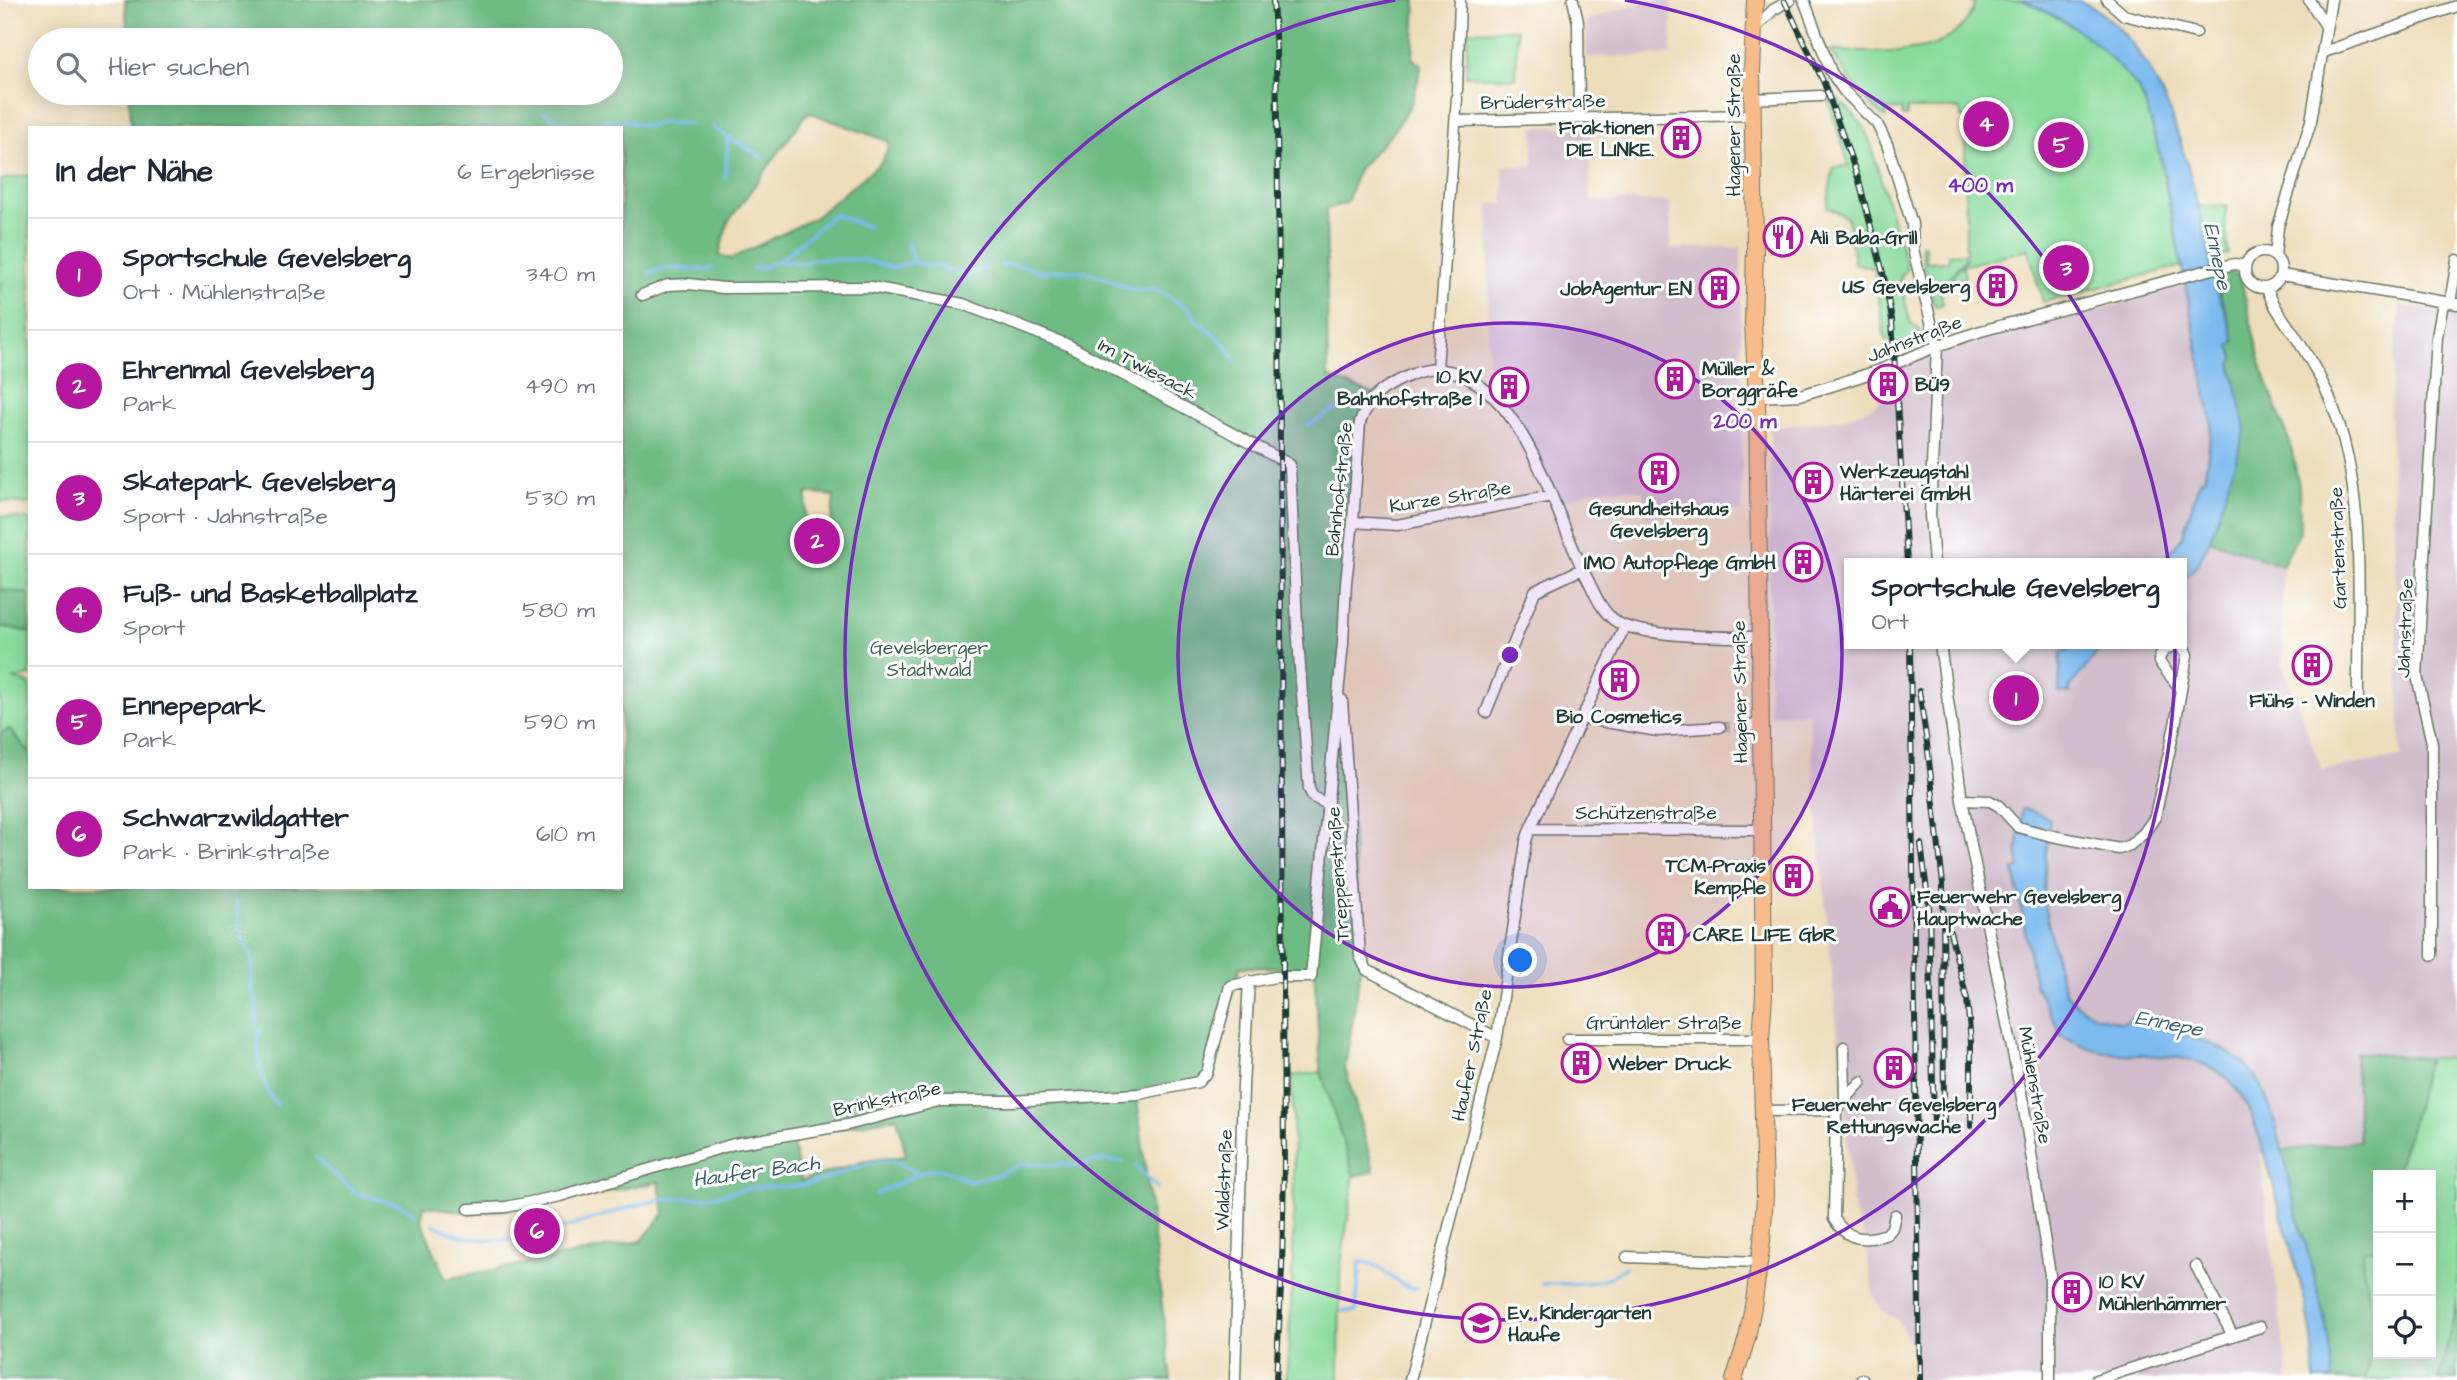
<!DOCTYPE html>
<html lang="de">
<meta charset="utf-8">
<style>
body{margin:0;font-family:"Architects Daughter",sans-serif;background:#f6f6f7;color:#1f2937}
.controls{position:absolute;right:21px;bottom:21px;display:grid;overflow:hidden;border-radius:0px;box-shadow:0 4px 18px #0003}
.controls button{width:63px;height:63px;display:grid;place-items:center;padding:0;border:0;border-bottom:2px solid #e0e1e3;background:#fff;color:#1f2937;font:35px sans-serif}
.you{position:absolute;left:1521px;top:961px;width:24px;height:24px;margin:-18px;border:5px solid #fff;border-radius:50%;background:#1a73e8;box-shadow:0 0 0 10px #1a73e833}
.badge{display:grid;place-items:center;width:46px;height:46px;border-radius:50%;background:#b5179e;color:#fff;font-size:23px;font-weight:700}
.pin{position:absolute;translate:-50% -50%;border:4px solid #fff;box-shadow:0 2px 7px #0006}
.popup{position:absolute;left:1844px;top:558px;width:343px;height:91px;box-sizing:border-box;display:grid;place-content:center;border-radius:0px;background:#fff;filter:drop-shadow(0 2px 5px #0005);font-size:23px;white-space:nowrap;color:#747a83}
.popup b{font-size:26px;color:#1f2937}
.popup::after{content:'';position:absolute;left:50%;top:100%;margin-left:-14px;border:14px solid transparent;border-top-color:#fff}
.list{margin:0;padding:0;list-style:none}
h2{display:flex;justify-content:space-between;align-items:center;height:91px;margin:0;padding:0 28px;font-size:30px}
h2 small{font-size:23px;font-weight:400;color:#747a83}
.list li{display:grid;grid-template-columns:46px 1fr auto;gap:21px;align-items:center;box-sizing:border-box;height:112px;padding:0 28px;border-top:2px solid #e0e1e3}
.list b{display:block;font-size:26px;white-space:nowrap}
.list p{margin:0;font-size:23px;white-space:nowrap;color:#747a83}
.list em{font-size:23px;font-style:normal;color:#747a83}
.icon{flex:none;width:38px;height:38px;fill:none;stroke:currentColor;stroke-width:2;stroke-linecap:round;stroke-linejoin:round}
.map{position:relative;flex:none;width:2457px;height:1380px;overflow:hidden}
.search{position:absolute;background:#fff;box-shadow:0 4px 18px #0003;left:28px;top:28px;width:595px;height:77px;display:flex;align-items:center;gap:18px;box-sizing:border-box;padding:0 24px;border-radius:38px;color:#747a83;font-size:26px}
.panel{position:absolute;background:#fff;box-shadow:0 4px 18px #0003;left:28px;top:126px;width:595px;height:763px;border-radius:0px}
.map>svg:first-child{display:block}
.industrial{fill:#d1bdcb;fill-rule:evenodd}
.green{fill:#89db9c;stroke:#548c68;stroke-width:2}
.forest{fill:#6ebb84;stroke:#467c5c;stroke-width:2;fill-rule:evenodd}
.water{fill:#7bbaef;stroke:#4d7c92;stroke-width:2}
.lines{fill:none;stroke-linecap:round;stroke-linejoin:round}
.stream{stroke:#7bbaef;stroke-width:3.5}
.minor-tunnel{stroke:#c4bc9e;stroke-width:10;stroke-dasharray:10 5;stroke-linecap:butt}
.minor-casing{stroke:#677563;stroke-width:13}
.primary-casing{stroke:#677563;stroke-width:18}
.minor{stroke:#fff;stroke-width:10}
.primary{stroke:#fabb8b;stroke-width:16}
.rail-casing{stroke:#1f3d34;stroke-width:6}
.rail{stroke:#fff;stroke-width:3.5;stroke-dasharray:10;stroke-linecap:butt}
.ring{fill:none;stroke:#7b2cbf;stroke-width:3.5}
.labels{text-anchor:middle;stroke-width:6;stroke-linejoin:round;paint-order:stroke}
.street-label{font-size:19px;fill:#1f3d34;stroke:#fff}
.poi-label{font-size:19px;font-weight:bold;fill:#1f3d34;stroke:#fff;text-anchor:start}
.park-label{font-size:19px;fill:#3a644e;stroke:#fff}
.water-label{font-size:21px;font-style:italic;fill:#3b626c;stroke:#fff}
.centre{fill:#7b2cbf;stroke:#fff;stroke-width:3.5}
.ring-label{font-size:21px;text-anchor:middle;font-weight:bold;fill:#7b2cbf;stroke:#fff;stroke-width:6;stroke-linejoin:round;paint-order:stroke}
</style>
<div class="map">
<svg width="2457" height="1380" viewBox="0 0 2457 1380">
<rect width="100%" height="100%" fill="#fff"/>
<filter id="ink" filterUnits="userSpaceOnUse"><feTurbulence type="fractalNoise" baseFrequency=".0143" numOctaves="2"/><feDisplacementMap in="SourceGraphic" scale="14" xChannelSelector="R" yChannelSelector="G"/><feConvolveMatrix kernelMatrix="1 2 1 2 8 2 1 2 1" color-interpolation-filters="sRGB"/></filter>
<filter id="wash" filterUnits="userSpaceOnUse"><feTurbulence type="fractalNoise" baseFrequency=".00686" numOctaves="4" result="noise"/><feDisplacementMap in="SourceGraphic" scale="28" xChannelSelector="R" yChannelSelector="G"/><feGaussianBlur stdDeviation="1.57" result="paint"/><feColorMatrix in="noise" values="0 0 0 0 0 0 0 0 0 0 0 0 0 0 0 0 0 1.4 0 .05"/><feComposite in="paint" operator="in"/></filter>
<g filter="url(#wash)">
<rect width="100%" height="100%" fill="#eddcb9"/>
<path class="industrial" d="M1649 0H1672L1671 55 1586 57 1587 20Z
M1534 127 1590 128V201H1670L1671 249 1741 247 1742 511 1645 516 1643 491 1633 489 1592 490 1566 500 1552 496 1529 449 1488 393 1489 204H1504L1503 166 1533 165Z
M2219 276 2217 284 2210 540 2282 566 2283 666 2322 770 2401 757 2390 406 2400 305 2457 315V1059L2356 1053 2359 1141 2260 1154 2288 1380H1912L1913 1348 1898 1320 1881 1310 1873 1294 1865 1239 1854 1214 1808 712 1769 715 1770 428 1842 419 1876 405 1902 364ZM1850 563H2182V644H1850Z"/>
<path class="green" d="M1969 0C1986 0 2006 0 2022 0 2058 8 2121 58 2139 90 2156 121 2163 173 2170 208L2227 205 2225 214 2228 254 2043 302 2028 249 1963 266 1965 277 1939 285 1943 304 1935 306 1929 286 1950 280 1967 259 1966 257 1949 278 1930 284 1924 266 1921 246 1925 245 1926 262 1949 261V254L1966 253 1965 118 1961 117 1960 109H1907V117H1902V109L1886 110V117L1882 116 1862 96 1830 51C1881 51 1955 64 1975 3Z
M1517 29 1516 78 1466 76 1468 31Z
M1836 99 1840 101 1842 106 1845 105 1864 127 1871 145 1907 269 1900 278 1910 323 1920 330 1918 341 1903 348 1885 339 1874 268 1854 263 1848 218 1827 207 1833 168 1849 165 1829 102Z
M30 175V504L0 501V180Z
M0 516 30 520V594L0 589Z
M0 626 30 632V676L13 679 30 684V753L9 729 0 734Z
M2428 1058 2457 1059V1303L2439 1380H2365L2376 1332 2364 1271 2363 1250 2378 1249V1354H2431V1175H2395L2412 1123Z
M1321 1072 1354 1176 1340 1271 1339 1380H1286C1295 1279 1295 1178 1292 1076Z"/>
<path class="forest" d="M125 0H1416L1413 59 1422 65 1412 102 1393 132 1358 169 1347 203 1326 209 1328 377 1375 395 1365 408 1340 669 1362 960 1345 1068 1374 1171 1354 1176 1321 1072 1314 968 1240 967 1210 1073 1196 1080 1137 1099 1171 1380H0V734L9 729 30 753V887H621V128H128L131 126 129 93H611V40H128ZM808 112 890 142 882 162 814 218 731 259 719 255 728 222ZM807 493 834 496 828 558 802 560ZM897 1117 906 1156 865 1161 801 1181 791 1137ZM659 1182 664 1214 641 1241 446 1279 421 1221 424 1206 471 1213 506 1210Z
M2231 272 2240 276 2262 369 2290 443 2299 485 2300 532 2282 566 2210 540 2220 510 2233 370 2231 364 2234 359 2230 346 2235 341 2217 284 2219 276Z
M0 589 30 594V632L0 626Z
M2355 1053 2428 1058 2412 1123 2395 1175H2378V1249L2363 1251 2364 1271 2376 1332 2365 1380H2332L2325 1320 2281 1151 2359 1141Z
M2457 1303V1380H2439Z"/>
<path class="water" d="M2022 0C2036 0 2068 0 2080 1 2164 38 2191 174 2209 254 2211 261 2210 269 2212 275 2219 297 2228 319 2235 341L2230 346 2234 359 2231 364 2246 429 2210 540 2197 566 2182 581V563H2161L2182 538 2199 483 2205 476 2212 423 2162 165C2156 141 2151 115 2140 92 2135 82 2127 75 2119 67 2092 36 2060 17 2022 0Z
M2071 644H2104L2070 687V693L2059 692 2061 651H2067Z
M2022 809H2027L2050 819 2045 866 2044 904 2060 977 2066 993 2076 1004 2095 1016 2124 1023 2134 1017C2169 1033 2223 1039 2250 1070 2275 1099 2286 1169 2295 1207 2310 1264 2330 1321 2332 1380H2314C2317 1329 2296 1268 2282 1218 2273 1183 2260 1128 2242 1097 2234 1085 2224 1074 2212 1068 2176 1049 2134 1060 2096 1050 2085 1047 2073 1041 2062 1036L2035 985 2014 869 2020 868 2017 852Z"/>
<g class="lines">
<path class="stream" d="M543 112 571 126 580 127 607 120H621L650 127 659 123 692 124
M712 127 763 158
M725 178 728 139
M908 243 913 261
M779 261 834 214 868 227
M1000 265H1022L1043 272 1062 270 1085 272 1101 276 1133 290 1155 289 1189 309 1196 320 1223 342 1235 360
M752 268H761L779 261 804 263 813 259 863 260 894 268 913 261C921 267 926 265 935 266 955 269 964 280 986 267
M649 273 668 268 705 270 712 268
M621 297 625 293
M1307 425C1329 418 1333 402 1358 409
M230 887 233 892
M236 902 240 931 252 958V988L256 1003 257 1023
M260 1030C253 1050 263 1090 277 1105
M316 1158 356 1193 400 1205 414 1213
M1135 1165 1157 1188
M876 1194 918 1174
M433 1224C504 1265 582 1217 654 1201 673 1197 693 1199 713 1196 723 1195 733 1191 744 1189 763 1186 783 1188 802 1185 830 1181 862 1159 889 1161 900 1161 909 1169 918 1174 940 1164 952 1172 970 1182L976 1179 998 1175 1022 1164 1078 1165 1103 1160 1123 1162
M1542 1284C1571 1283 1601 1288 1625 1267
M1343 1311H1356L1360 1261C1387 1264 1393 1288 1417 1288"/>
</g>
</g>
<g filter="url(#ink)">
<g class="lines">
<path class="minor-tunnel" d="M1720 727 1743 726"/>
<defs>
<path id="minor" d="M1573 0 1578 22 1579 118
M1804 0 1831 72 1844 91 1877 124 1887 144 1912 224 1913 249 1937 346 1930 515 1934 563
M2107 0 2124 15 2196 33
M2309 0 2326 26
M1754 29 1773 10 1790 0
M2324 52 2457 6
M1457 90 1460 0
M1752 99 1820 96
M1457 121 1752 115
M2245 270a18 18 0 1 1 36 0a18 18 0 1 1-36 0Z
M2275 256 2278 227 2311 121 2331 0
M2281 275 2457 304
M2267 288C2273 307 2286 322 2297 339 2310 359 2323 381 2332 404 2368 496 2357 603 2358 700
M642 295 668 285 689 284 723 288 871 287 963 304 1068 345 1287 463 1290 465 1297 626 1309 789 1313 797 1327 804
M2450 303 2457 260
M1437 368 1457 98
M1757 397 1800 395 1828 387 1880 370 1937 346 1981 331 2216 268 2235 264 2245 266
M1353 522 1397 525 1552 496
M1940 644 1962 800 2023 1103 2050 1275V1380
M1342 700 1360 956 1367 970 1497 1038
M1486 712 1535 591 1582 569
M1582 718 1658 731 1720 727
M1743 726 1760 725
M1962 800 1990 801 1999 806 2018 827 2048 835 2119 849 2130 845 2144 833 2155 817 2175 725 2187 655 2185 650 2175 645C2165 649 2160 652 2159 662L2180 688
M1530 829 1762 830
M2432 955V743L2417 676 2437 337 2443 302
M1567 1039H1761
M1844 1047 1845 1100
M1861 1082 1836 1110 1834 1219C1847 1240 1864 1242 1887 1234L1892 1228 1895 1215
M1763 1111 1836 1110
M469 1209 506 1207 560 1196 734 1144 847 1125 939 1101H1011L1138 1094 1198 1082 1207 1072 1230 986 1275 977H1311L1343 643 1346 582 1353 522 1360 422C1371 393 1386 386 1413 374 1431 367 1446 368 1464 376 1531 407 1556 520 1588 580 1595 594 1601 610 1614 620 1636 638 1728 637 1759 637
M1627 1257 1759 1262
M2196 1266 2233 1336
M1862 1379V1380
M1235 1380 1243 1086 1249 981
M1410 1380 1497 1038 1526 841 1530 829 1624 628
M2096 1380 2260 1327"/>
<path id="primary" d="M1734 1380 1747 1338 1754 1301 1762 1241 1765 1196 1761 1039 1764 995 1763 899 1757 397 1753 322 1755 248 1752 72 1755 0"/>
</defs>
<use href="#minor" class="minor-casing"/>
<use href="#primary" class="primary-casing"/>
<use href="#minor" class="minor"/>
<use href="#primary" class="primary"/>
<defs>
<path id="rail" d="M1273 0 1276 53 1279 269 1284 1163 1282 1269 1276 1380
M1784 0 1824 83 1859 181 1884 277 1892 320 1907 563
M1910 644 1920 1380
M1919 691 1927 743 1943 884 1944 1129
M1921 844 1929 907 1934 1129
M1950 932 1967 999 1971 1042V1126"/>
</defs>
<use href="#rail" class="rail-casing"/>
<use href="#rail" class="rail"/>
</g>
</g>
<circle cx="1510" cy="655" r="332" fill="#7b2cbf" fill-opacity=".12"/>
<g class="ring">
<circle cx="1510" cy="655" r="332"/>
<path d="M1625 0A665 665 0 1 1 1395 0"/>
</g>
<defs>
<symbol id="building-ring" viewBox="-11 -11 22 22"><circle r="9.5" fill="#fff" stroke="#b5179e" stroke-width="1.5"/><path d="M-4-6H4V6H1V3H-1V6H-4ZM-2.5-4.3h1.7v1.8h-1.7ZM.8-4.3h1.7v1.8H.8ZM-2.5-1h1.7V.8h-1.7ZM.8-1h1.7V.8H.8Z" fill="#b5179e"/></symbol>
<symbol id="restaurant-ring" viewBox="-11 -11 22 22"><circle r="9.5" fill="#fff" stroke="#b5179e" stroke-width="1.5"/><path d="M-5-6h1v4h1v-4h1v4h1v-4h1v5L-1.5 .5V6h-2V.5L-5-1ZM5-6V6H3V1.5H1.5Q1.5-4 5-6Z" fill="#b5179e"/></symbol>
<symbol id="civic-ring" viewBox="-11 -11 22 22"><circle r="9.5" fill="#fff" stroke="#b5179e" stroke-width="1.5"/><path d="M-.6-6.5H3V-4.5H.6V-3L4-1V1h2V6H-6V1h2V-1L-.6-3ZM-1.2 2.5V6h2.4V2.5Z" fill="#b5179e"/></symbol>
<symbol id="school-ring" viewBox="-11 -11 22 22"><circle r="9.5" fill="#fff" stroke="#b5179e" stroke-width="1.5"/><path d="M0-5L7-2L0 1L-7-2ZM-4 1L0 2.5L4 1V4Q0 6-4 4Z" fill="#b5179e"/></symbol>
</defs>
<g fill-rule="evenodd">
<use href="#building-ring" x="1659" y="116" width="44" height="44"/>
<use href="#restaurant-ring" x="1761" y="215" width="44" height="44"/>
<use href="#building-ring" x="1975" y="264" width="44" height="44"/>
<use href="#building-ring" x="1697" y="266" width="44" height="44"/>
<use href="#building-ring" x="1653" y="357" width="44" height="44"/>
<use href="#building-ring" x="1866" y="362" width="44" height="44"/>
<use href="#building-ring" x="1487" y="365" width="44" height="44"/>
<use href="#building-ring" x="1637" y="451" width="44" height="44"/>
<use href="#building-ring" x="1791" y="460" width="44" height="44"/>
<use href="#building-ring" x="1781" y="540" width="44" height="44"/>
<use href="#building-ring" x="2290" y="643" width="44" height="44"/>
<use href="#building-ring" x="1597" y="658" width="44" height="44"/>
<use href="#building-ring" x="1771" y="854" width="44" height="44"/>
<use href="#civic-ring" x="1868" y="885" width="44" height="44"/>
<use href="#building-ring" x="1644" y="912" width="44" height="44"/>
<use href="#building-ring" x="1559" y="1041" width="44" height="44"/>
<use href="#building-ring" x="1872" y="1046" width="44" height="44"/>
<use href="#building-ring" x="2050" y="1270" width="44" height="44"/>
<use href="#school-ring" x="1459" y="1301" width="44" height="44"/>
</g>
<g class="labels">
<g class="street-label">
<text transform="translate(1543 101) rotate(-1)" y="7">Brüderstraße</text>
<text transform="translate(1733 125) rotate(-90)" y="7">Hagener Straße</text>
<text transform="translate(1914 338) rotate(-21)" y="7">Jahnstraße</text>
<text transform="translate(1148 368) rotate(28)" y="7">Im Twiesack</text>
<text transform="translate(1338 489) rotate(-84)" y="7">Bahnhofstraße</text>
<text transform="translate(1450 496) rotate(-9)" y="7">Kurze Straße</text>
<text transform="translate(2337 548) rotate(-92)" y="7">Gartenstraße</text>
<text transform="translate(2404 628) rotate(-88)" y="7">Jahnstraße</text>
<text transform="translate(1739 692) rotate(-91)" y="7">Hagener Straße</text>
<text x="1646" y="819">Schützenstraße</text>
<text transform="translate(1337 874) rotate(-94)" y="7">Treppenstraße</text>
<text x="1664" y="1029">Grüntaler Straße</text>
<text transform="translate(1471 1055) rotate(-78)" y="7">Haufer Straße</text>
<text transform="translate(2036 1085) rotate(80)" y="7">Mühlenstraße</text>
<text transform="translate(887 1098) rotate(-12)" y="7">Brinkstraße</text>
<text transform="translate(1223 1180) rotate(-88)" y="7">Waldstraße</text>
</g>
<g class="poi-label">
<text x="1654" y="134" text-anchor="end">Fraktionen<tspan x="1654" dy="22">DIE LINKE.</tspan></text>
<text x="1810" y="244">Ali Baba-Grill</text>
<text x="1970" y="293" text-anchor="end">US Gevelsberg</text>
<text x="1692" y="295" text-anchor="end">JobAgentur EN</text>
<text x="1702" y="375">Müller &amp;<tspan x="1702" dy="22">Borggräfe</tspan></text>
<text x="1482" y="383" text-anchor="end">10 KV<tspan x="1482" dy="22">Bahnhofstraße 1</tspan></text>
<text x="1915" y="391">BÜ9</text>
<text x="1840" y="478">Werkzeugstahl<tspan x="1840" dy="22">Härterei GmbH</tspan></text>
<text x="1659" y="515" text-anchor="middle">Gesundheitshaus<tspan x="1659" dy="22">Gevelsberg</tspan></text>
<text x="1776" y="569" text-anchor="end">IMO Autopflege GmbH</text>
<text x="2312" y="707" text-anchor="middle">Flühs – Winden</text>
<text x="1619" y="723" text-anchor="middle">Bio Cosmetics</text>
<text x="1766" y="872" text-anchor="end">TCM-Praxis<tspan x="1766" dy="22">Kempfle</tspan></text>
<text x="1917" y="903">Feuerwehr Gevelsberg<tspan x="1917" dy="22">Hauptwache</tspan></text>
<text x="1693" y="941">CARE LIFE GbR</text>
<text x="1608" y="1070">Weber Druck</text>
<text x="1894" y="1111" text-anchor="middle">Feuerwehr Gevelsberg<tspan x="1894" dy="22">Rettungswache</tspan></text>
<text x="2099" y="1288">10 KV<tspan x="2099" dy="22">Mühlenhämmer</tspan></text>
<text x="1508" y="1319">Ev. Kindergarten<tspan x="1508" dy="22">Haufe</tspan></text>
</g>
<g class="park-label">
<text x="929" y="654">Gevelsberger<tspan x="929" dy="22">Stadtwald</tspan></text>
</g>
<g class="water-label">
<text transform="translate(2218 256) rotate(78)" y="7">Ennepe</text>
<text transform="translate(2169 1023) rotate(11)" y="7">Ennepe</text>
<text transform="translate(756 1171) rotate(-8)" y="7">Haufer Bach</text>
</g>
</g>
<circle cx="1510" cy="655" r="10" class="centre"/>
<g class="ring-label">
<text x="1980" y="192">400 m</text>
<text x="1745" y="428">200 m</text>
</g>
</svg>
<div class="controls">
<button>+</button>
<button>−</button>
<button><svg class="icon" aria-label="locate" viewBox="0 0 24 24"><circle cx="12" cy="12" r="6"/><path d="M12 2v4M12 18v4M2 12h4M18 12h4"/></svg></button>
</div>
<div class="you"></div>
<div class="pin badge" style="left:2016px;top:698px">1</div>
<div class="popup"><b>Sportschule Gevelsberg</b>Ort</div>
<div class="pin badge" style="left:817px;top:541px">2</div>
<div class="pin badge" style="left:2066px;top:268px">3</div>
<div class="pin badge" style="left:1986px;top:124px">4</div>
<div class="pin badge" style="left:2061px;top:145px">5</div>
<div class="pin badge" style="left:537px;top:1231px">6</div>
<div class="search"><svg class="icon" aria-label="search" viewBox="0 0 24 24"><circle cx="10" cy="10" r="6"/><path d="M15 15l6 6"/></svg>Hier suchen</div>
<section class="panel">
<h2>In der Nähe<small>6 Ergebnisse</small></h2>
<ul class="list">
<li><span class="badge">1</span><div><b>Sportschule Gevelsberg</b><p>Ort · Mühlenstraße</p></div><em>340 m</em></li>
<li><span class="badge">2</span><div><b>Ehrenmal Gevelsberg</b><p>Park</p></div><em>490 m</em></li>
<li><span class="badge">3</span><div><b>Skatepark Gevelsberg</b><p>Sport · Jahnstraße</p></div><em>530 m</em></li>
<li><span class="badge">4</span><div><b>Fuß- und Basketballplatz</b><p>Sport</p></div><em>580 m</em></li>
<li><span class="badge">5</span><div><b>Ennepepark</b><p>Park</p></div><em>590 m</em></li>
<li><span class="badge">6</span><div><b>Schwarzwildgatter</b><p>Park · Brinkstraße</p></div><em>610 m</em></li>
</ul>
</section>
</div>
